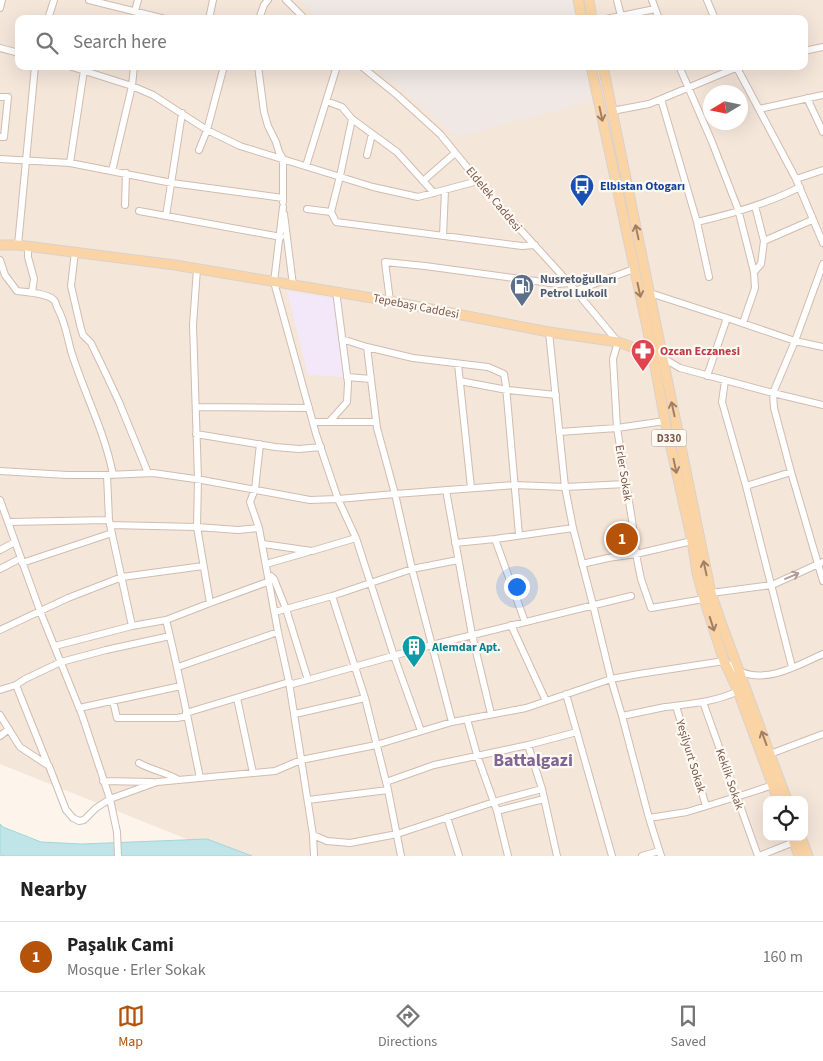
<!DOCTYPE html>
<meta charset="utf-8">
<style>
body{margin:0;font-family:"Source Sans 3",sans-serif;background:#f2f2f2;color:#222}
.controls{position:absolute;right:15px;bottom:15px;display:grid;overflow:hidden;border-radius:10px;box-shadow:0 5px 20px #0002}
.controls button{width:45px;height:45px;display:grid;place-items:center;padding:0;border:0;border-bottom:1px solid #e0e0e0;background:#fff;color:#222;font:25px sans-serif}
.compass{position:absolute;left:703px;top:85px;width:45px;height:45px;border-radius:50%;background:#fff;box-shadow:0 5px 20px #0002;rotate:260deg}
.you{position:absolute;left:516px;top:586px;width:18px;height:18px;margin:-12px;border:4px solid #fff;border-radius:50%;background:#1a73e8;box-shadow:0 0 0 8px #1a73e833}
.badge{display:grid;place-items:center;width:32px;height:32px;border-radius:50%;background:#b45309;color:#fff;font-size:16px;font-weight:700}
.pin{position:absolute;translate:-50% -50%;border:2px solid #fff;box-shadow:0 1px 5px #0006}
.list{margin:0;padding:0;list-style:none}
h2{display:flex;justify-content:space-between;align-items:center;height:65px;margin:0;padding:0 20px;font-size:21px}
h2 small{font-size:16px;font-weight:400;color:#767676}
.list li{display:grid;grid-template-columns:32px 1fr auto;gap:15px;align-items:center;box-sizing:border-box;height:70px;padding:0 20px;border-top:1px solid #e0e0e0}
.list b{display:block;font-size:19px;white-space:nowrap}
.list p{margin:0;font-size:16px;white-space:nowrap;color:#767676}
.list em{font-size:16px;font-style:normal;color:#767676}
.icon{flex:none;width:28px;height:28px;fill:none;stroke:currentColor;stroke-width:2;stroke-linecap:round;stroke-linejoin:round}
.map{position:relative;flex:none;width:823px;height:856px;overflow:hidden}
.search{position:absolute;background:#fff;box-shadow:0 5px 20px #0002;left:15px;right:15px;top:15px;height:55px;display:flex;align-items:center;gap:12px;box-sizing:border-box;padding:0 18px;border-radius:10px;color:#767676;font-size:19px}
.sheet{height:135px;background:#fff}
nav{display:flex;justify-content:space-around;align-items:center;box-sizing:border-box;height:70px;border-top:1px solid #e0e0e0;background:#fff;font-size:14px;color:#767676}
nav a{display:grid;justify-items:center;gap:2px}
nav .on{color:#b45309}
.map>svg:first-child{display:block}
.residential{fill:#f5e6da;fill-rule:evenodd}
.industrial{fill:#efe8e4}
.education{fill:#f2e8fa}
.water{fill:#bfe5e8;stroke:#a5d5da}
.lines{fill:none;stroke-linecap:round;stroke-linejoin:round}
.minor-casing{stroke:#d1bcb0;stroke-width:8}
.major-casing{stroke:#dad1cd;stroke-width:11}
.minor{stroke:#fff;stroke-width:6}
.major{stroke:#fbd4a5;stroke-width:9}
.oneway{stroke:#a17f67}
.oneway2{stroke:#af9c94}
.labels{text-anchor:middle;stroke-width:4.5;stroke-linejoin:round;paint-order:stroke}
.shield{fill:#fff9f3;stroke:#a28a7f;stroke-width:1}
.shield-label{font-size:11px;font-weight:bold;fill:#7a5a4d}
.transit-label{font-size:12px;font-weight:bold;fill:#164399;stroke:#fff9f3;text-anchor:start}
.street-label{font-size:12px;fill:#7a5a4d;stroke:#fff9f3}
.service-label{font-size:12px;font-weight:bold;fill:#4e5e75;stroke:#fff9f3;text-anchor:start}
.health-label{font-size:12px;font-weight:bold;fill:#be3a42;stroke:#fff9f3;text-anchor:start}
.culture-label{font-size:12px;font-weight:bold;fill:#0d838f;stroke:#fff9f3;text-anchor:start}
.district-label{font-size:18px;font-weight:bold;fill:#816695;stroke:#fff9f3}
</style>
<div class="map">
<svg width="823" height="856" viewBox="0 0 823 856">
<rect width="100%" height="100%" fill="#fdf5ec"/>
<path class="residential" d="M0 0H823V856H229L0 764ZM19 19H804V66H19ZM710 92H740V122H710ZM767 800H804V837H767Z"/>
<path class="industrial" d="M301 0H573L576 19H319Z
M373 66H585L591 101 457 137Z"/>
<path class="education" d="M287 291 336 299 344 377 308 375Z"/>
<path class="water" d="M0 824 3 827 41 842 82 844 207 839 252 856H4L0 855Z"/>
<g class="lines">
<defs>
<path id="minor" d="M89 0 165 19
M286 0 305 19
M617 0 621 16
M652 0 659 19
M707 0 715 19
M0 8 2 0
M135 11 138 0
M48 19 54 0
M209 19 213 0
M259 19 264 5 268 0
M606 19 655 9
M0 48 19 53
M804 51 823 47
M69 66 132 86 153 95 207 130 240 146 373 187 418 197 478 181
M258 66 264 112 268 126 276 142 279 152 283 159V202
M361 66 397 95 440 134 498 205 569 283 618 342 613 359 617 428 632 520 636 554 641 579 651 608 704 599
M679 66 712 142 738 209 754 272 755 288 743 323
M736 66 796 179 823 243
M0 97H8L4 137H0
M807 98 823 132
M661 99 697 222 709 277
M326 101 342 107 352 119 397 152 434 193
M759 109 823 95
M612 111 649 104 738 67
M352 119 340 176 331 212 336 222 522 246 535 245
M199 150 207 130 224 66
M367 155 372 134
M0 159 70 163 172 183 283 198
M70 163 84 70
M306 166 337 66
M112 171 132 86 134 66
M796 179 823 170
M423 181 455 153
M125 205 126 173
M283 207 274 282 316 434 338 499 356 538 394 656 421 731
M307 209 331 212
M139 211 281 237
M284 214 293 285
M166 216 182 113
M697 222C732 214 767 204 800 187
M443 236 445 190
M764 241 812 220
M18 245 35 66
M28 246V257L34 279 32 292
M75 252 71 286 81 329 83 335 91 343 105 372 119 402 148 473
M0 260 5 275 17 291C26 292 47 293 54 300 56 302 56 305 57 307 65 321 67 336 71 351 84 393 105 432 113 475
M823 264 795 341 773 393 774 408 791 472 823 581
M754 272 761 264 764 241 755 206
M575 291 634 269
M650 293 727 318 795 341 823 347
M390 301 385 262 425 266 558 284 569 283
M549 332 565 487 573 528 593 605 611 679 622 716 649 818 661 856
M342 339 367 347 377 428 395 494 412 569 452 722
M367 347 413 358 488 367 504 374 506 386 519 535
M663 358 680 368 773 393 823 405
M458 364 471 488
M707 376 727 318
M347 377 371 379
M725 380 722 402 746 486 792 667
M460 381 507 390 556 395
M196 407 309 408
M330 421 347 402 348 383 336 291
M313 422H376
M559 432 617 428 665 421
M196 434 275 447 299 449 321 447
M260 444 255 489 250 502 259 528 278 632 289 682 313 835 314 856
M0 471 67 475H107L153 473 202 480 310 500 338 499 395 494 515 485 565 487 626 484
M107 475 109 520 132 626
M746 486 791 472
M446 490 472 635 491 714
M0 500 40 611 82 715 110 799 117 832 118 856
M8 522 109 520
M110 525 197 527 198 479 193 325 197 269
M495 539 525 622
M455 543 495 539 573 528
M263 544 312 551 356 538
M0 550 15 542
M22 563 112 533
M266 564 308 552
M582 564 608 558 636 554 692 541
M0 569 21 558
M268 575 271 576 274 579 286 609 308 680
M711 593 772 585 823 562
M332 596 365 698 388 790 401 856
M210 603 197 527 238 530 259 528
M275 612 332 596 412 569 458 560
M166 620C179 672 189 725 200 778
M511 625 546 701
M0 630 68 598 122 577 203 566
M55 646 132 626 166 620 210 603 270 581
M178 667 278 632
M16 685 48 765
M0 690 16 685 25 679 61 662 106 650 170 636
M566 694 612 856
M237 698 253 773
M113 701 117 718H177L187 716
M703 702 758 856
M676 706 706 806
M79 708 181 686
M186 713 289 682 293 684 432 645 631 596
M295 714 365 698
M0 715 20 747 49 766 66 810 73 818 79 821 84 820 96 808 110 799 157 782 275 771 301 760 376 745 452 722 526 708 611 679 639 674 724 661C729 665 735 669 741 672 769 683 798 665 823 654
M622 716C636 713 651 710 665 707 689 704 716 702 738 691
M467 719 477 755 497 811 508 856
M0 736 9 729
M528 745 542 789 557 856
M770 754 823 734
M139 763C151 770 165 772 177 779
M103 781 153 782
M386 782 434 765 528 745 577 732
M308 800 388 790
M497 811 544 799
M447 817 459 856
M649 818 687 812 749 793 773 785
M313 835 327 841 350 843 397 834 494 802 542 789
M642 856 659 851
M759 856 794 842"/>
<path id="major" d="M578 0 582 19
M589 0 592 19
M591 66 653 355 665 421 692 541 697 573 704 599 724 661 738 691 778 800
M603 66 711 593 722 625 787 800
M0 245H18L175 265 390 301 549 332 618 342 656 356
M792 837 799 856
M801 837 808 856"/>
</defs>
<use href="#minor" class="minor-casing"/>
<use href="#major" class="major-casing"/>
<use href="#minor" class="minor"/>
<use href="#major" class="major"/>
</g>
<defs><path id="oneway-shaft" d="M-6 0H5M1.5-3L5.5 0L1.5 3" fill="none" stroke-width="1.6" stroke-linecap="round" stroke-linejoin="round" transform="scale(1.25)"/></defs>
<g class="oneway">
<use href="#oneway-shaft" transform="translate(601 114) rotate(78)"/>
<use href="#oneway-shaft" transform="translate(637 232) rotate(-102)"/>
<use href="#oneway-shaft" transform="translate(639 290) rotate(78)"/>
<use href="#oneway-shaft" transform="translate(673 409) rotate(-102)"/>
<use href="#oneway-shaft" transform="translate(675 466) rotate(78)"/>
<use href="#oneway-shaft" transform="translate(705 568) rotate(-102)"/>
<use href="#oneway-shaft" transform="translate(712 624) rotate(72)"/>
<use href="#oneway-shaft" transform="translate(764 738) rotate(-110)"/>
</g>
<use class="oneway2" href="#oneway-shaft" transform="translate(792 576) rotate(-23)"/>
<defs>
<symbol id="bus-pin" viewBox="-11 -11 22 30"><path d="M0 17L-7.5 6A9.5 9.5 0 1 1 7.5 6Z" fill="#1a4fb4" stroke="#fff9f3"/><path d="M-5-6H5V4H4V6H2V4H-2V6H-4V4H-5ZM-3.5-4V0h7V-4ZM-3.5 1.2v1.5H-2V1.2ZM2 1.2v1.5H3.5V1.2Z" fill="#fff"/></symbol>
<symbol id="fuel-pin" viewBox="-11 -11 22 30"><path d="M0 17L-7.5 6A9.5 9.5 0 1 1 7.5 6Z" fill="#5c6f8a" stroke="#fff9f3"/><path d="M-5.5-6h7V0h2V4h1.3V-2.5L3-4.5l.8-.8L6-3V5H2.5V1h-1V6h-7ZM-4.2-4.7v3.2H.2V-4.7Z" fill="#fff"/></symbol>
<symbol id="pharmacy-pin" viewBox="-11 -11 22 30"><path d="M0 17L-7.5 6A9.5 9.5 0 1 1 7.5 6Z" fill="#e0444e" stroke="#fff9f3"/><path d="M-2-6h4v4h4v4h-4v4h-4v-4h-4v-4h4Z" fill="#fff"/></symbol>
<symbol id="building-pin" viewBox="-11 -11 22 30"><path d="M0 17L-7.5 6A9.5 9.5 0 1 1 7.5 6Z" fill="#0f9aa8" stroke="#fff9f3"/><path d="M-4-6H4V6H1V3H-1V6H-4ZM-2.5-4.3h1.7v1.8h-1.7ZM.8-4.3h1.7v1.8H.8ZM-2.5-1h1.7V.8h-1.7ZM.8-1h1.7V.8H.8Z" fill="#fff"/></symbol>
</defs>
<g fill-rule="evenodd">
<use href="#bus-pin" x="568" y="172" width="28" height="38"/>
<use href="#fuel-pin" x="508" y="272" width="28" height="38"/>
<use href="#pharmacy-pin" x="629" y="337" width="28" height="38"/>
<use href="#building-pin" x="400" y="633" width="28" height="38"/>
</g>
<g class="labels">
<rect class="shield" x="651.5" y="429.5" width="35" height="17" rx="4"/>
<g class="shield-label">
<text x="669" y="442">D330</text>
</g>
<g class="transit-label">
<text x="600" y="190">Elbistan Otogarı</text>
</g>
<g class="street-label">
<text transform="translate(494 199) rotate(50)" y="4">Eldelek Caddesi</text>
<text transform="translate(416 306) rotate(11)" y="4">Tepebaşı Caddesi</text>
<text transform="translate(624 473) rotate(81)" y="4">Erler Sokak</text>
<text transform="translate(691 756) rotate(73)" y="4">Yeşilyurt Sokak</text>
<text transform="translate(730 779) rotate(71)" y="4">Keklik Sokak</text>
</g>
<g class="service-label">
<text x="540" y="283">Nusretoğulları<tspan x="540" dy="14">Petrol Lukoil</tspan></text>
</g>
<g class="health-label">
<text x="660" y="355">Ozcan Eczanesi</text>
</g>
<g class="culture-label">
<text x="432" y="651">Alemdar Apt.</text>
</g>
<g class="district-label">
<text x="533" y="766">Battalgazi</text>
</g>
</g>
</svg>
<div class="controls">
<button><svg class="icon" aria-label="locate" viewBox="0 0 24 24"><circle cx="12" cy="12" r="6"/><path d="M12 2v4M12 18v4M2 12h4M18 12h4"/></svg></button>
</div>
<svg class="compass" viewBox="-18 -18 36 36"><path d="M0-13l5 13h-10z" fill="#e53935"/><path d="M0 13l5-13h-10z" fill="#767676"/></svg>
<div class="you"></div>
<div class="pin badge" style="left:622px;top:539px">1</div>
<div class="search"><svg class="icon" aria-label="search" viewBox="0 0 24 24"><circle cx="10" cy="10" r="6"/><path d="M15 15l6 6"/></svg>Search here</div>
</div>
<section class="sheet">
<h2>Nearby<small></small></h2>
<ul class="list">
<li><span class="badge">1</span><div><b>Paşalık Cami</b><p>Mosque · Erler Sokak</p></div><em>160 m</em></li>
</ul>
</section>
<nav>
<a class="on"><svg class="icon" aria-label="map" viewBox="0 0 24 24"><path d="M3 6l6-2 6 2 6-2v14l-6 2-6-2-6 2zM9 4v14M15 6v14"/></svg>Map</a>
<a><svg class="icon" aria-label="directions" viewBox="0 0 24 24"><path d="M12 3l9 9-9 9-9-9zM9 14v-3h6M13 9l2 2-2 2"/></svg>Directions</a>
<a><svg class="icon" aria-label="saved" viewBox="0 0 24 24"><path d="M7 4h10v16l-5-4-5 4z"/></svg>Saved</a>
</nav>
